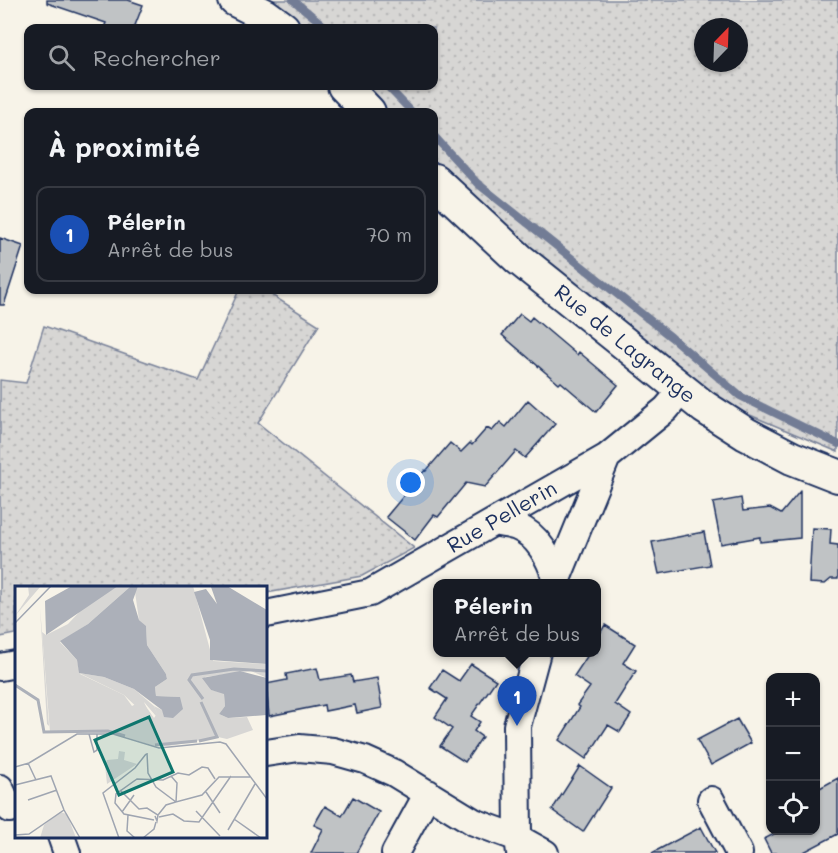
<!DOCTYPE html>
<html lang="fr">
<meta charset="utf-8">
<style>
body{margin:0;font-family:Mali,sans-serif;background:#20242c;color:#f1f3f6}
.controls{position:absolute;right:18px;bottom:18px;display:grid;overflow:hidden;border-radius:12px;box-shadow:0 2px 4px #0004}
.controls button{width:54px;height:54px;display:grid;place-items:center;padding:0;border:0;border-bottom:2px solid #363941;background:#171b24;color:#f1f3f6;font:30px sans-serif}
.compass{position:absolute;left:694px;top:18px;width:54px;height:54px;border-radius:50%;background:#171b24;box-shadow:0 2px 4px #0004;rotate:23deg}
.you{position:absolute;left:411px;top:483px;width:21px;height:21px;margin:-15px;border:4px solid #fff;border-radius:50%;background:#1a73e8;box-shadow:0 0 0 9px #1a73e833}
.badge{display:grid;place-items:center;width:39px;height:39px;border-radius:50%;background:#2563eb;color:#fff;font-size:20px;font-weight:700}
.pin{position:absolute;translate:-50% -50px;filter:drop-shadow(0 2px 3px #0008)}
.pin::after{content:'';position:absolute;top:32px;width:21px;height:18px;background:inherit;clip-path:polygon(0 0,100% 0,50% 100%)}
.popup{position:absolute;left:433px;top:579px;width:168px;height:78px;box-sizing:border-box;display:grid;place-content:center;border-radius:12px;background:#171b24;filter:drop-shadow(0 2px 4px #0005);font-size:20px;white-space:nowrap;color:#9ea1a6}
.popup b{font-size:22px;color:#f1f3f6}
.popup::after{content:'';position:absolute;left:50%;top:100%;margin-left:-12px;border:12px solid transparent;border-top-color:#171b24}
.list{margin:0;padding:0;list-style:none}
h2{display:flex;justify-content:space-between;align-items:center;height:78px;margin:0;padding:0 24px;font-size:26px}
h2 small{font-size:20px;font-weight:400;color:#9ea1a6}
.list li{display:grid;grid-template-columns:39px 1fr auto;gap:18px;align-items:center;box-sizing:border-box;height:96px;margin:0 12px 12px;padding:0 12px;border:2px solid #363941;border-radius:12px}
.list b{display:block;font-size:22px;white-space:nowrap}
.list p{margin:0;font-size:20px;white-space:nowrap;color:#9ea1a6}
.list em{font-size:20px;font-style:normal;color:#9ea1a6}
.icon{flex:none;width:33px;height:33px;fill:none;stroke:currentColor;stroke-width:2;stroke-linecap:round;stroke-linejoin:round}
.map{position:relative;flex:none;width:838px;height:853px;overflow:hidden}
.search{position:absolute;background:#171b24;box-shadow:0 2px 4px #0004;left:24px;top:24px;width:414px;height:66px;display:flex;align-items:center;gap:15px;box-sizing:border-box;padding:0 21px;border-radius:12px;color:#9ea1a6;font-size:22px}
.panel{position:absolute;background:#171b24;box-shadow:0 2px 4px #0004;left:24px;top:108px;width:414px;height:186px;border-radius:12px}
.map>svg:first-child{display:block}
.grass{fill:url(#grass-dots);stroke:#798299;stroke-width:1.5;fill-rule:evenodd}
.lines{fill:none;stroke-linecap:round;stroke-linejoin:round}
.stream{stroke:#727c95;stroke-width:8}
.building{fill:#c0c3c5;stroke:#1b2f5e;stroke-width:1.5}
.minor-casing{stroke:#1b2f5e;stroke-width:30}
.tertiary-casing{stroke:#1b2f5e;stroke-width:36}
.minor{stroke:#f7f3e8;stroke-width:26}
.tertiary{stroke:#f7f3e8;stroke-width:32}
.labels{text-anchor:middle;stroke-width:4.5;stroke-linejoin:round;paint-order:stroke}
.street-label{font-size:21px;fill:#1b2f5e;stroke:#f7f3e8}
.inset-river{fill:none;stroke:#acb0b9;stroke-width:3}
.inset-road{fill:none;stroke:#9fa5b1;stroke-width:1.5}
.view{fill:#0f766e;fill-opacity:0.15;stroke:#0f766e;stroke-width:3}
.inset-edge{fill:none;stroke:#1b2f5e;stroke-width:3}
</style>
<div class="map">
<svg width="838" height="853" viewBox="0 0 838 853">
<defs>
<pattern id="grass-dots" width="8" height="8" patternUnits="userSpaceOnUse" patternTransform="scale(1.5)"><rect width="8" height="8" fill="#d7d6d4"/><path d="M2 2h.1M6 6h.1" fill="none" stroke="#b8b8b8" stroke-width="1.8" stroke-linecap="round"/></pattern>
</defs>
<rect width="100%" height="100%" fill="#f7f3e8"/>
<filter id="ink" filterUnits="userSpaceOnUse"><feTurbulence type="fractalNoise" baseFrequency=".0167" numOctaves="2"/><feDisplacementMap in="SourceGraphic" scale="12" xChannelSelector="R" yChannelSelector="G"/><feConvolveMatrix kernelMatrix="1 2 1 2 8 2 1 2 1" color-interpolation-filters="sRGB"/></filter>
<g filter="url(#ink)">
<path class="grass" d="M265 0H838V452L731 407 479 209 434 164V112H381L354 86H434V28H296ZM703 27H739V63H703Z
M239 290H264L319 325 258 423 414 548 362 576 266 593V588H16V634L0 637V380L26 383 44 326 198 380Z"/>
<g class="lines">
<path class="stream" d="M293 0 327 28
M387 86 412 112
M434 136 477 183 671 337 740 396 838 444"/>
</g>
<path class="building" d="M47 0H128L143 5 134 28H104L106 23 47 3Z
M0 238 23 246 4 305H0Z
M520 314 529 321 532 317 577 355 579 352 618 385 596 412 561 382 559 384 502 335Z
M528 400 555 424 525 458 516 451 485 487 466 483 438 517 434 515 415 540 386 517 425 470 426 471 450 443 461 452 470 443 472 445 487 428 492 431 500 422 506 427Z
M800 491V538L760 542V537L721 544 713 503 741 498 743 511 770 508 781 514Z
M812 528 831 529 830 544 838 545V579H831L825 584 809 583Z
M704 532 710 565 659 574 652 542Z
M605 625 635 644 623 663 636 671 615 704 631 715 620 732 608 725 586 759 559 740 580 707 577 705 590 687 574 676 590 652H597V639Z
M471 664 496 680 471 716 480 722 474 731 482 737 465 762 440 746 452 729 435 717 447 699 430 688 442 670 459 681Z
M317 668 320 680 351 675 353 682 377 678 382 708 357 713 355 705 325 711 324 705 269 716 266 684 287 680 286 674Z
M737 719 751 743 711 765 697 740Z
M580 766 611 788 583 832 552 810Z
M838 778V834L802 853H771L764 839 780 831H816V790Z
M353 797 379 812 356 853H311L323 829 314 825 325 806 342 816Z
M701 827 715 853H652Z"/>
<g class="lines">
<defs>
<path id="minor" d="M494 522C501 524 510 524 517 527 538 535 550 559 556 579
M555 584 607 457
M266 614 370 593 607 457 666 409 682 390
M0 667 16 664
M266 753 299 748 333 751 365 760 394 773 474 822 518 838 545 853
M0 788 10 809
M711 800 739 853
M61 836 67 853
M395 853 428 793
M520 853 518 838 517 726 537 652"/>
<path id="tertiary" d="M235 0 265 15 283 28
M344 86 369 112
M434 180 519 259 704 407 746 434 792 458 838 476"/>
</defs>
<use href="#minor" class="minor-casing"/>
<use href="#tertiary" class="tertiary-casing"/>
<use href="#minor" class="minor"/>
<use href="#tertiary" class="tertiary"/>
</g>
</g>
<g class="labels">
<g class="street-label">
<text transform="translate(625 344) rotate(39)" y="7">Rue de Lagrange</text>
<text transform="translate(502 517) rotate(-30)" y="7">Rue Pellerin</text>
</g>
</g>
<g transform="translate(15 586)">
<rect width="252" height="252" fill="#f7f3e8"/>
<path d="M13 0H26L0 30 14 9ZM103 0H116L73 38 45 56 62 74 65 88 109 109 117 120 127 115 139 132 142 128 139 120 147 124 165 111 141 110 140 101 152 93 151 88 132 59 131 41 124 34 120 6 123 0H178L198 75 252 78V92L236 85 190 91 196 104 209 107 210 120 204 128 213 132 232 131 238 144 212 153 203 151 154 160H139L98 147 35 146 27 46 31 49 53 38 71 19ZM104 165 110 166 109 174 122 178 92 198 90 179 92 174 103 173Z" fill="#d7d6d4"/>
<path d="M25 22 27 46 34 140 32 138ZM64 87 89 91 119 103 139 120 146 136 129 116 133 125 129 128 109 109Z" fill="#d7d6d4"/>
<path d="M45 226 52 228 61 252H25L29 239Z" fill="#d7d6d4"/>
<path d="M57 0H103L31 49 30 15ZM116 0H123L118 14 124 34 131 40 132 59 151 88 152 93 140 101 141 110 165 111 168 123 158 132 149 131 147 124 119 103 89 91 64 87 62 74 45 55 73 38ZM212 0 252 24V78L195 74V54L179 6 191 3 202 18 196 1ZM225 85 252 92V129L213 132 204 128 210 120 209 108 196 104 187 92Z" fill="#acb0b9"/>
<path class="inset-river" d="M0 99 23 114 29 146 93 145 110 150M188 113 174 94 177 89 219 83 252 85M184 155 202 151 186 116M140 159 182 155"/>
<path class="inset-road" d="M0 37 36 0M74 148 79 166 82 164V148M132 167 133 187 141 201 161 216 187 209 204 191H235M13 177 21 194M0 181 14 177 62 148H98L144 162 205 156 211 158 252 213M0 199 36 190 49 224M105 204 124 223 132 222 143 229 142 235 140 230M191 206 205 227M13 214 42 204M181 225 205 250M107 226 119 209M113 229 112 245 120 252M143 229 151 219 161 216 162 197 156 190M144 231 158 228 169 235 184 236 216 190M219 233 246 252M139 234 109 228 100 217 101 208 122 193 148 194 163 187 174 189 187 181 193 182 200 193M213 244 240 198M0 249 14 248 49 224 65 252M104 252 88 207 120 182 131 168M128 252 139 243 141 236"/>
<path class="view" d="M134 131 158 186 104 209 80 154Z"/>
<rect width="252" height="252" class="inset-edge"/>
</g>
</svg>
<div class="controls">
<button>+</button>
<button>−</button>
<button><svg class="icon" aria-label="locate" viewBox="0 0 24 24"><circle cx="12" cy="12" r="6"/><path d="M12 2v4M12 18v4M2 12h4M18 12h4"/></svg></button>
</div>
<svg class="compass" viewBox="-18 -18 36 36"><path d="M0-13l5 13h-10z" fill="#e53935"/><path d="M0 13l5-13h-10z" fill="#9ea1a6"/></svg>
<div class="you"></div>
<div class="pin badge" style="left:517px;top:726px;background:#1a4fb4">1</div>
<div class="popup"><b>Pélerin</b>Arrêt de bus</div>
<div class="search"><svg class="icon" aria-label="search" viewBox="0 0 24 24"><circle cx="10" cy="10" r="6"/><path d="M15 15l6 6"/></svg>Rechercher</div>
<section class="panel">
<h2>À proximité<small></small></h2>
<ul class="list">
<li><span class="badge" style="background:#1a4fb4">1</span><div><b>Pélerin</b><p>Arrêt de bus</p></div><em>70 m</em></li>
</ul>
</section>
</div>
